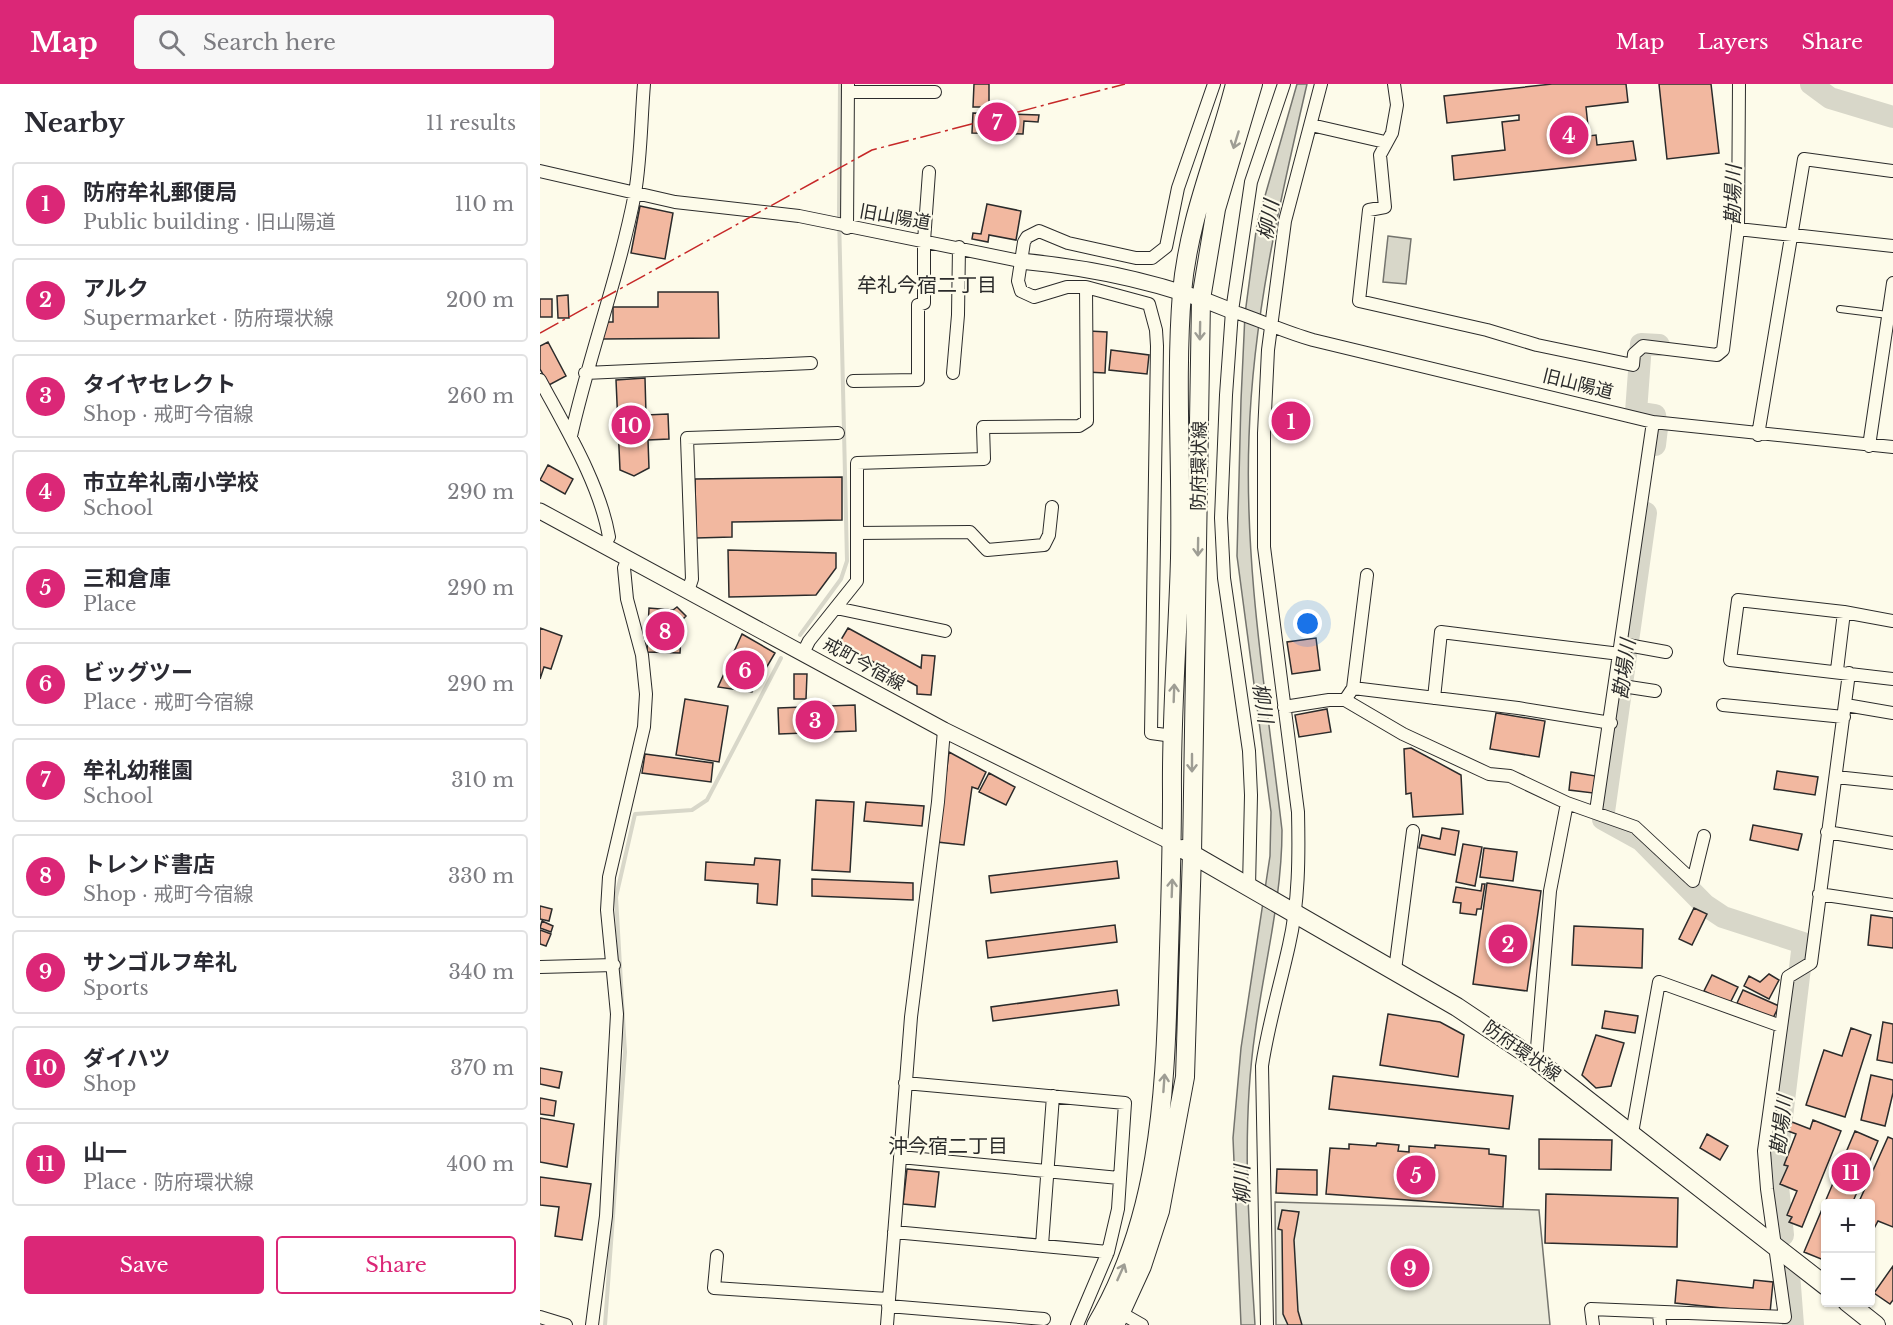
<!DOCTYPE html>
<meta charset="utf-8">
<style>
body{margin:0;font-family:"Libre Baskerville","Noto Sans JP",serif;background:#f7f7f7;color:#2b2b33}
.controls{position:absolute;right:18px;bottom:18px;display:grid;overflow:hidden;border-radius:6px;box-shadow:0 2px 4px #0004}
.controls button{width:54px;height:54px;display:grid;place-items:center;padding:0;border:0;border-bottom:2px solid #e1e1e2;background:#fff;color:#2b2b33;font:30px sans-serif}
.you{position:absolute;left:768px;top:540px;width:21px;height:21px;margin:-15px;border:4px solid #fff;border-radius:50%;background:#1a73e8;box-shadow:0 0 0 9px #1a73e833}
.badge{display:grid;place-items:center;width:39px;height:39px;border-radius:50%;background:#db2777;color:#fff;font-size:20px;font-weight:700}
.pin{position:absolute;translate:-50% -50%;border:3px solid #fff;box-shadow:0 2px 6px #0006}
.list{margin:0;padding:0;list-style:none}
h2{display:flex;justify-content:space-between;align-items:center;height:78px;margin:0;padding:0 24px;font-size:26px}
h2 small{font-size:20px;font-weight:400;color:#7c7c81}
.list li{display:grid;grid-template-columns:39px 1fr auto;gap:18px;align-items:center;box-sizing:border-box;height:84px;margin:0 12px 12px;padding:0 12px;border:2px solid #e1e1e2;border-radius:6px}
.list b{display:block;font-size:22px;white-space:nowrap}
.list p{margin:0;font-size:20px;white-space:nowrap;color:#7c7c81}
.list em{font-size:20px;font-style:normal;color:#7c7c81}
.actions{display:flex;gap:12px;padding:18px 24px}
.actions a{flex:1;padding:14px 0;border:2px solid #db2777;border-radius:6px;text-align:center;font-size:21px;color:#db2777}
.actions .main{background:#db2777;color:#fff}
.icon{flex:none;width:33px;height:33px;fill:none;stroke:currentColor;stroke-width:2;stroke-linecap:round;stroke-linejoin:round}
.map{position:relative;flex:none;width:1353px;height:1241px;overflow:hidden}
header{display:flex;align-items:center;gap:36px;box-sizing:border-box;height:84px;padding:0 30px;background:#db2777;color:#fff}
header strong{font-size:28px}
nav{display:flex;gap:33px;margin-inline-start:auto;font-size:21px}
.search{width:420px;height:54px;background:#f7f7f7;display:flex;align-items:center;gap:15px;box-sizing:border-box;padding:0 21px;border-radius:6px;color:#7c7c81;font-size:22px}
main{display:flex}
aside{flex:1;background:#fff}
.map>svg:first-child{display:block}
.green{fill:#ecebdb;stroke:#74746e;stroke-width:1.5}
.water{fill:#d8d7c9;stroke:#74746e;stroke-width:1.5}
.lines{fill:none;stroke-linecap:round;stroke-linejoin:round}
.stream{stroke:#d8d7c9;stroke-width:4}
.river{stroke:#d8d7c9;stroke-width:22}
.building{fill:#f2b8a0;stroke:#2b2b2b;stroke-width:1.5}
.service-casing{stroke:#2b2b2b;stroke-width:8}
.minor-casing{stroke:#2b2b2b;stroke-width:14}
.tertiary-casing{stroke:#2b2b2b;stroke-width:17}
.primary-casing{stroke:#2b2b2b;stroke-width:20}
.service{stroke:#fdfbea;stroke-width:6}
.minor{stroke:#fdfbea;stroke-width:12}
.tertiary{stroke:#fdfbea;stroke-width:15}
.primary{stroke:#fdfbea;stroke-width:18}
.power{stroke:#c62828;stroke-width:1.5;stroke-dasharray:21 4.5 3 4.5;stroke-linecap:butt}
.oneway{stroke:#9e9d94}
.labels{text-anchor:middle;stroke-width:4.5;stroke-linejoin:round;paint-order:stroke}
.street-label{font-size:18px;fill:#2b2b2b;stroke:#fdfbea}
.water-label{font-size:20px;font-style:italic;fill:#2b2b2b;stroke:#fdfbea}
.neighbourhood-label{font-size:20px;fill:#2b2b2b;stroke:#fdfbea}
</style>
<header>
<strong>Map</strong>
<div class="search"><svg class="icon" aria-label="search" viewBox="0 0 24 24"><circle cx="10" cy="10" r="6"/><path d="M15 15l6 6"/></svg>Search here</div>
<nav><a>Map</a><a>Layers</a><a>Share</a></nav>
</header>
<main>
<aside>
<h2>Nearby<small>11 results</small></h2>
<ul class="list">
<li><span class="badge">1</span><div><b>防府牟礼郵便局</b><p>Public building · 旧山陽道</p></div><em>110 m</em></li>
<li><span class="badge">2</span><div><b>アルク</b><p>Supermarket · 防府環状線</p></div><em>200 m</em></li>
<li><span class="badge">3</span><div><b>タイヤセレクト</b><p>Shop · 戒町今宿線</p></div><em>260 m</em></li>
<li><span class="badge">4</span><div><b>市立牟礼南小学校</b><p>School</p></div><em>290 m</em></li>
<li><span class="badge">5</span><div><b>三和倉庫</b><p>Place</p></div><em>290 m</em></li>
<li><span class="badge">6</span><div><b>ビッグツー</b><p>Place · 戒町今宿線</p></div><em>290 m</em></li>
<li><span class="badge">7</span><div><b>牟礼幼稚園</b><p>School</p></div><em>310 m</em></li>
<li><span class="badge">8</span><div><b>トレンド書店</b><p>Shop · 戒町今宿線</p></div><em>330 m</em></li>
<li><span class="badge">9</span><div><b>サンゴルフ牟礼</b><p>Sports</p></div><em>340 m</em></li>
<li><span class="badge">10</span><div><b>ダイハツ</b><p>Shop</p></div><em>370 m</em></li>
<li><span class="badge">11</span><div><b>山一</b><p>Place · 防府環状線</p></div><em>400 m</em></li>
</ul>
<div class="actions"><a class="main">Save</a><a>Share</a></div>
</aside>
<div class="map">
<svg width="1353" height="1241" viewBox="0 0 1353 1241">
<rect width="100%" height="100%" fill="#fdfbea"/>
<path class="green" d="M735 1118 999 1126 1010 1241H736Z"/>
<path class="water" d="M757 0H767C740 117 713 232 709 353 704 484 727 616 742 746 742 815 724 881 715 949 701 1045 709 1145 715 1241H701L693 1054 701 964 730 772 731 728 697 472 701 316 705 230 717 140Z
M848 152 871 155 866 200 843 198Z"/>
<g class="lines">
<path class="stream" d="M260 551 301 495 307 477 299 131 300 0
M65 1241 85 968 76 813 95 730 152 726 167 716 241 574"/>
<path class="river" d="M1271 0 1290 14 1353 33
M1115 361 1117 344 1115 331 1096 328 1101 260 1119 261
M1106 429 1063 735 1101 756 1165 821 1183 833 1263 859 1236 1083 1243 1151
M1249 1189 1253 1241"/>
</g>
<path class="building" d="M434 0H449V23H433Z
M1012 0H1086L1088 18 1046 23 1049 52 1056 51 1057 61 1093 57 1096 76 914 96 912 72 965 66 962 38 979 36V31L907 39 904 12Z
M1119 0H1171L1179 69 1127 75Z
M433 29 499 31 498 38 484 37 483 50 432 49Z
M447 120 481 127 476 156 449 151 448 158 432 155 433 149 441 150Z
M100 122 133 129 125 175 91 169Z
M118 208H178L179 254 62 255V238H73V223H118Z
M28 211 29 234H18L17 212Z
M0 215H12V233H0Z
M549 247 567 248 565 289 547 288Z
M8 258 26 292 9 301 0 285V262Z
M571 266 609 271 607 290 569 286Z
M105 294 106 331 128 330 129 355 108 356 109 384 94 392 80 386 76 296Z
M768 333V347L746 348V334Z
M8 381 33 395 25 410 0 396Z
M302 393V436L192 438V453L156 454 155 395Z
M188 466 296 469V484L276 511 189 513Z
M137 523 146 532 142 536 140 569 107 568 109 524 133 526Z
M0 544 22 552 11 585 4 583 0 595Z
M308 544 381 584 382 571 395 572 391 611 377 610V602L299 559Z
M202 550 235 569 212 608 178 603Z
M776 554 780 586 752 590 747 558Z
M254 590H267L266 615H254Z
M145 615 188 622 179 678 136 671Z
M315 621 316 647 239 650 238 624Z
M787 625 791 648 759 653 755 631Z
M956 629 1005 637 999 673 950 665Z
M871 664 921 691 923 730 873 733 871 709 866 710 864 665Z
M409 668 446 688 438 705 432 703 424 761 397 758Z
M105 670 173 679 171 698 102 689Z
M1237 687 1278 693 1275 711 1234 705Z
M1031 688 1056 692 1053 709 1029 706Z
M449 689 475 703 466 721 439 708Z
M276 716 314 718 310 788 272 786Z
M326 718 384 722 382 742 324 737Z
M1213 741 1262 750 1258 766 1210 756Z
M902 744 919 747 915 771 879 764 882 751 900 755Z
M923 760 942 763 935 802 916 798Z
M944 764 977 768 973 797 940 793Z
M215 774 240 776 237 821 217 819 218 800 165 796 166 778 214 781Z
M577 777 579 794 451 809 449 792Z
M272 795 373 799V816L272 812Z
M947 799 1001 807 987 907 933 900Z
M942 800H945L941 825H937L936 831 920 829 921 819 913 818 916 803 941 807Z
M0 822 12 825 9 837 0 835Z
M1154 824 1167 830 1152 861 1139 855Z
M1331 831 1353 834V864L1328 861Z
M2 837 13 842 11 848 0 844Z
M575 841 577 858 448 874 446 857Z
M1034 842 1103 845 1102 884 1032 881Z
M0 846 11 850 6 862 0 860Z
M1229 890 1239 896 1229 915 1204 902 1209 892 1220 898Z
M1172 891 1198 903 1190 919 1164 907Z
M577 906 579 921 453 937 451 923Z
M1203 906 1239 922 1233 934 1197 919Z
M1065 927 1098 932 1095 949 1062 944Z
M848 930 900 938 924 951 918 993 840 981Z
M1343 938 1353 940V979L1337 976Z
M1311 944 1331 951 1305 1033 1266 1021 1284 966 1302 972Z
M1056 951 1084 959 1071 1002 1056 1004 1042 991Z
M0 984 22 988 19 1004 0 1000Z
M1331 991 1353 996V1009L1345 1042 1321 1036Z
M793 992 973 1012 969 1045 789 1025Z
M0 1014 16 1017 14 1032 0 1030Z
M0 1034 34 1040 27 1083 0 1078Z
M1273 1036 1301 1047 1262 1143 1249 1138 1252 1133 1247 1131 1257 1107 1240 1100 1248 1082 1244 1081 1256 1050 1248 1047 1252 1038 1270 1045Z
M1315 1047 1338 1057 1312 1120H1286V1177L1264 1168Z
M1167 1050 1188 1062 1180 1076 1160 1064Z
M1348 1053 1353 1055V1143L1338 1137 1330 1152V1120H1318Z
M999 1055 1072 1056 1071 1086 999 1085Z
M837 1059 859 1061 858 1067 869 1068V1062L895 1064V1061L949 1065V1070L966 1072 963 1123 786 1110 790 1064 809 1065V1060L836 1062Z
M367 1085 399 1088 395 1123 363 1120Z
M737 1085 777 1086V1111L736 1109Z
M0 1093 51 1100 42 1156 15 1152 19 1123 0 1121Z
M1006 1110 1138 1114 1137 1163 1005 1159Z
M742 1126 759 1128 754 1156 758 1227 762 1241H748L743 1230 742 1146 738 1145Z
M1353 1182V1216L1350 1220 1334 1209Z
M1137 1196 1213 1204 1214 1196 1233 1198 1230 1229 1135 1219Z"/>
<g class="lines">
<defs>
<path id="service" d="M1300 225 1348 231"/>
<path id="minor" d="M854 0 857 21 852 49 840 71 845 123 829 126 819 217 947 246 997 261 1093 281 1094 270 1103 262 1177 271 1183 266 1198 145 1353 162
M308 8H395
M771 41 845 58
M0 87 135 118 259 132 480 177
M307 144 308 0
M1198 145 1199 0
M692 227C720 236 744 248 773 256L1113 338 1353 363
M45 289 271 279
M413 289 418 231 419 163
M0 296C25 343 60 400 69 453L64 461
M313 297 378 296V221L384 219V157L389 88
M1218 351 1264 75 1352 87
M31 352C49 271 79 192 95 109 101 74 101 36 104 0
M1329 362 1353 199
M318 449 430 448 447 466 504 461 509 451 512 423
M148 507 152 495 147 354 298 349
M296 524 405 547
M1353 537 1304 528 1198 516 1190 576 1353 595
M1082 560 1126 568
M263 569 269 557 317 497V379L444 375 443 343 539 342 547 337 546 203
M1297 586 1304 528
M1076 601 1115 607
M813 604 978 624 1071 639
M894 614 901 548 1080 570
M805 616 863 650 949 690 970 692 1027 719 1095 743 1153 797 1164 752
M1183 621 1304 633
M1306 621 1353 629
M744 623 789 616H805L813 604 827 491
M633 652 611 649 617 262 616 246 609 220 546 203H527L494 213 481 207 478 197 484 158 487 153 499 147 528 159 596 174H612L626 163 638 104 674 0
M1296 693 1353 699
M1056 727 1113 338
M1287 748 1353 759
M709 803 711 711 709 667 684 494 681 434 686 311 692 227 711 98 744 0
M1279 810 1353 821
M0 883 74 881
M855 886 873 747
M996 976 1010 807 1027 719
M365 999 585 1019 578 1125 568 1168 537 1241
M1092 1049 1119 898 1241 942
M360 1073 579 1094
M354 1148 568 1168
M502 1161 513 1012
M177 1172 174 1204 348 1215
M348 1222 504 1235
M1119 1228 1120 1241
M581 1229 602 1241
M0 1233 26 1241
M52 1241 66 1132 77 930 67 826 69 793 104 643 106 610 102 571 87 515 84 484 88 474
M347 1241 371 933 398 718 404 646
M727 1241 722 982C728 941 740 902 749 861 759 818 759 772 758 728L724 463V349L728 266 745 137 781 0
M1053 1241 1051 1225 1245 1233 1227 1105 1224 1067 1248 893 1271 879 1309 589"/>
<path id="tertiary" d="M480 177C554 184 623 198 692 227
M0 427 404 646 633 759"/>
<path id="primary" d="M643 765 917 923 996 976 1286 1202
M1307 1218 1336 1241
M556 1241C618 1137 625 1016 628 898 630 834 632 771 632 708 631 630 638 552 640 474 642 386 635 296 642 208 649 132 677 72 695 0
M575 1241 602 1182 620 1127 645 993 652 770 661 215 676 125 713 0"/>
</defs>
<use href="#service" class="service-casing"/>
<use href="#minor" class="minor-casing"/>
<use href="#tertiary" class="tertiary-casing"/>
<use href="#primary" class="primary-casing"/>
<use href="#service" class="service"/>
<use href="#minor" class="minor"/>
<use href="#tertiary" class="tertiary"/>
<use href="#primary" class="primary"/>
<path class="power" d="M0 249 332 66 585 0"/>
</g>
<defs><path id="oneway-shaft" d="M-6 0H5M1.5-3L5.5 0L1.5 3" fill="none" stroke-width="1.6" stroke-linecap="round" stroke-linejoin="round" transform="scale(1.5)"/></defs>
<g class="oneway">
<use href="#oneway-shaft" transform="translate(696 56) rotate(107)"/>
<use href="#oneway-shaft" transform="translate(660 247) rotate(91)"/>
<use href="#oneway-shaft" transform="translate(658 463) rotate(91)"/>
<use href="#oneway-shaft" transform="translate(634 609) rotate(-88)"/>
<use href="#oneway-shaft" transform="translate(652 679) rotate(90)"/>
<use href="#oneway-shaft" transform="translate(632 804) rotate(-88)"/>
<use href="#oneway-shaft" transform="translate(624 999) rotate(-86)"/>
<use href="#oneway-shaft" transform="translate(581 1188) rotate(-66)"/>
</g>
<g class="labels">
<g class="street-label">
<text transform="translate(355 133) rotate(10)" y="6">旧山陽道</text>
<text transform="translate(1038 300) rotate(14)" y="6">旧山陽道</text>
<text transform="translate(659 382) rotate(-89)" y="6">防府環状線</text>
<text transform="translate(324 580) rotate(29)" y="6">戒町今宿線</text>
<text transform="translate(982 967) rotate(35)" y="6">防府環状線</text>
</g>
<g class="water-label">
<text transform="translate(1193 111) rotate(-89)" y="7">勘場川</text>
<text transform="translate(728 136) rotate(-80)" y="7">柳川</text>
<text transform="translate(1084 585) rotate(-82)" y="7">勘場川</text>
<text transform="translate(723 619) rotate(81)" y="7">柳川</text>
<text transform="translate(1241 1041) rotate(-83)" y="7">勘場川</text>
<text transform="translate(702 1101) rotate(-90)" y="7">柳川</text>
</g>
<g class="neighbourhood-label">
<text x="387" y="208">牟礼今宿二丁目</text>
<text x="408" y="1069">沖今宿二丁目</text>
</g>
</g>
</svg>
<div class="controls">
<button>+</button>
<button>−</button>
</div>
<div class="you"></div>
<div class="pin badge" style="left:751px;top:337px">1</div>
<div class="pin badge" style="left:968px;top:860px">2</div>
<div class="pin badge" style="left:275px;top:636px">3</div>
<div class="pin badge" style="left:1029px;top:51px">4</div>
<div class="pin badge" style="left:876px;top:1091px">5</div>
<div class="pin badge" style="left:205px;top:586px">6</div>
<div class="pin badge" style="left:457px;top:38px">7</div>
<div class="pin badge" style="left:125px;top:547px">8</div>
<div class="pin badge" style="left:870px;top:1184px">9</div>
<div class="pin badge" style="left:91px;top:341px">10</div>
<div class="pin badge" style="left:1311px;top:1088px">11</div>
</div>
</main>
